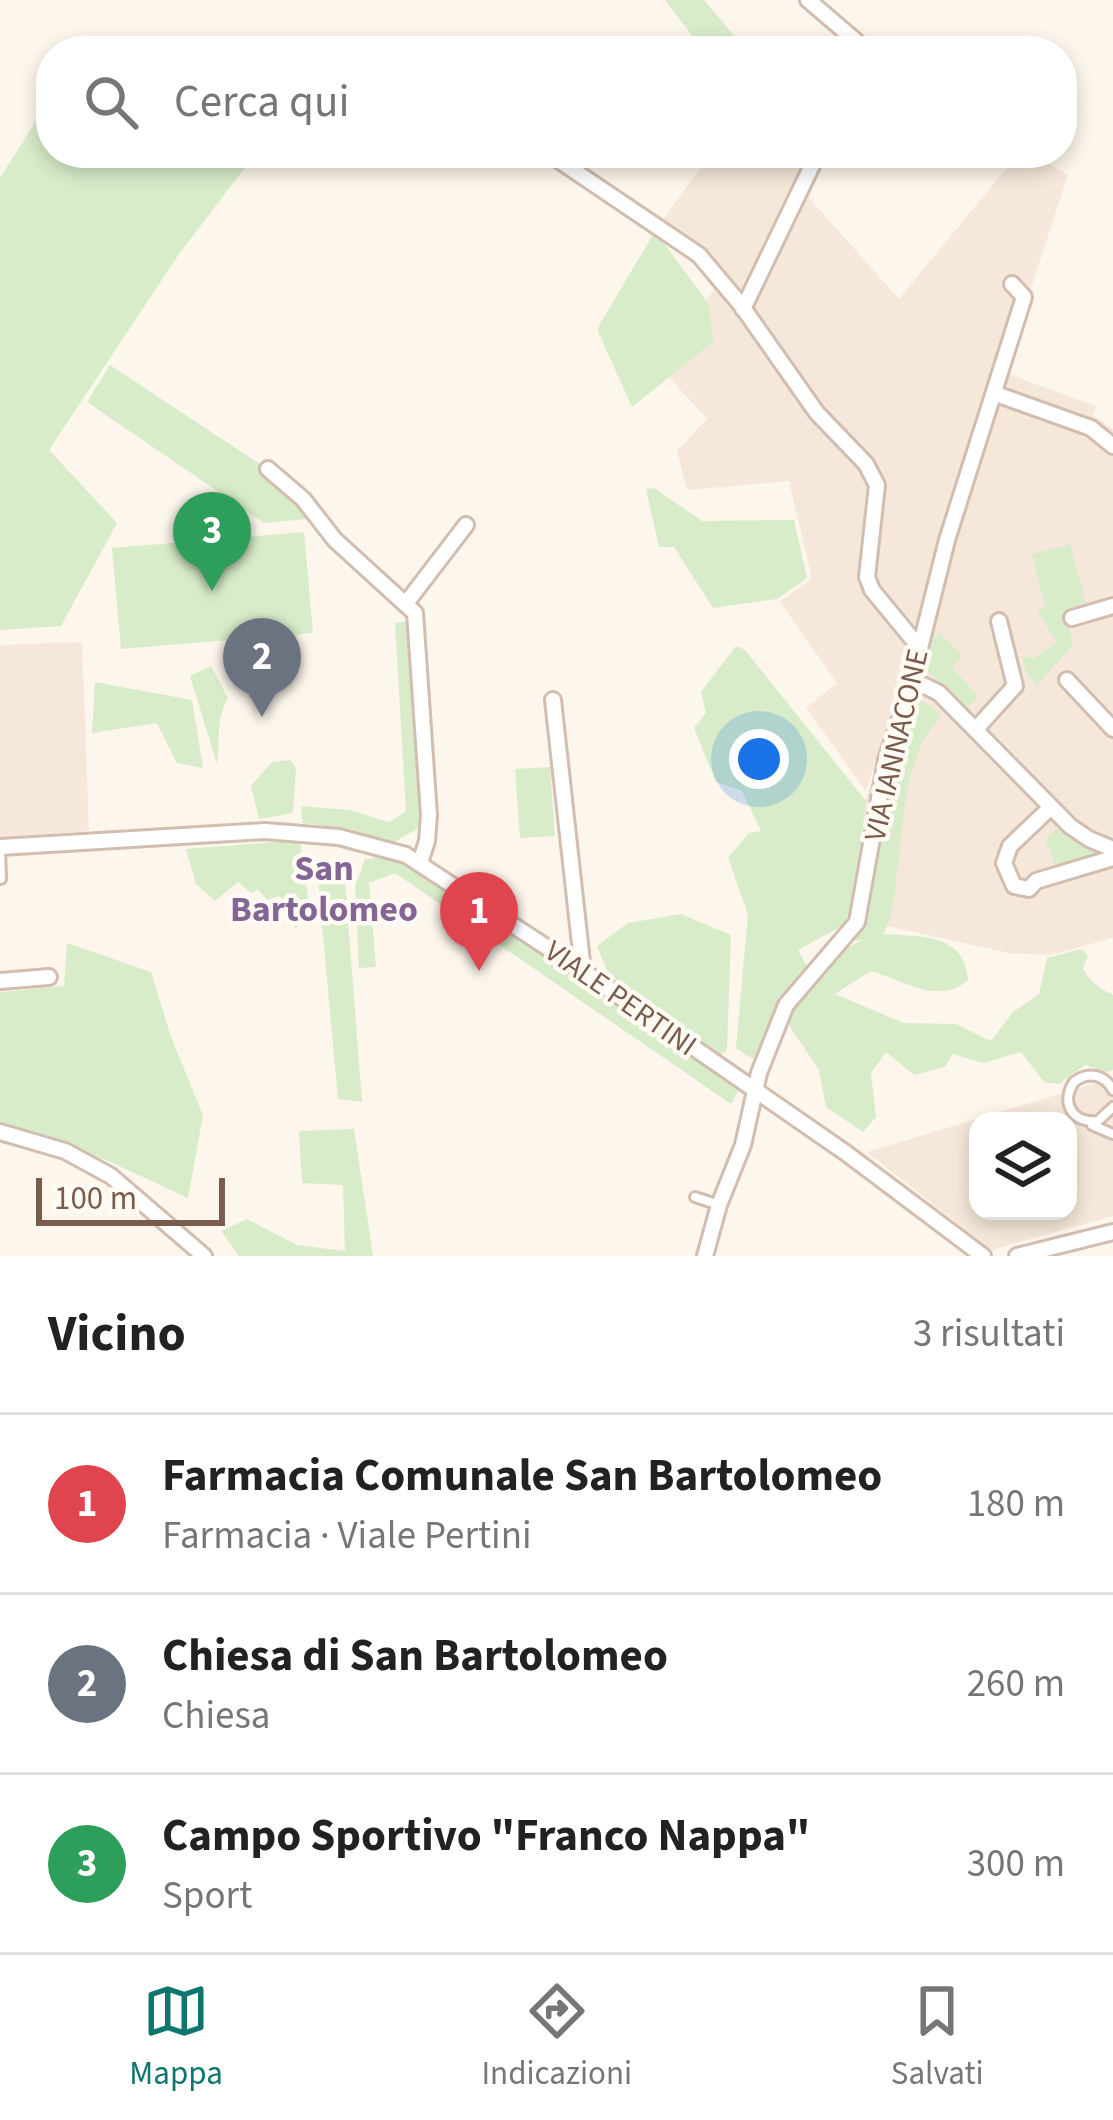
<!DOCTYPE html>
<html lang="it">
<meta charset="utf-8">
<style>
body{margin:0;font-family:"Source Sans 3",sans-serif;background:#f2f2f2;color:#222}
.controls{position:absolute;right:36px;bottom:36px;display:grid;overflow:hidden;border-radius:24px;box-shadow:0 6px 18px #0003}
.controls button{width:108px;height:108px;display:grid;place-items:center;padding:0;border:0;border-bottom:3px solid #e0e0e0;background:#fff;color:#222;font:60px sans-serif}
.scale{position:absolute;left:36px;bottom:30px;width:189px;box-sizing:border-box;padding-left:12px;border:6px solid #7a5c4d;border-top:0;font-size:33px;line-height:42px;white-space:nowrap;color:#7a5c4d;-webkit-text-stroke:9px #fffaf3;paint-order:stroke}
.you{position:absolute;left:759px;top:759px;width:42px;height:42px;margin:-30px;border:9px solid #fff;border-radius:50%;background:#1a73e8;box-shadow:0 0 0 18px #1a73e833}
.badge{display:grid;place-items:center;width:78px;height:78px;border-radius:50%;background:#0f766e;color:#fff;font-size:39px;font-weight:700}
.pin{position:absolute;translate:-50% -99px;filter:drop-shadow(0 3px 6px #0008)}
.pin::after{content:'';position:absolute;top:63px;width:42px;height:36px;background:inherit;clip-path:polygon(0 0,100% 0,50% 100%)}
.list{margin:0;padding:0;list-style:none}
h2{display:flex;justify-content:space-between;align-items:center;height:156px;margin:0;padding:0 48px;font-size:51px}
h2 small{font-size:39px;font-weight:400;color:#767676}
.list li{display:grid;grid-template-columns:78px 1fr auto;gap:36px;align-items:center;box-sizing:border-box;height:180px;padding:0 48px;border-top:3px solid #e0e0e0}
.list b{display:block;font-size:45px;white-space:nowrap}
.list p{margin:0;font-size:39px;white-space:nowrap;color:#767676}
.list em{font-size:39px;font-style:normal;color:#767676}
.icon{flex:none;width:66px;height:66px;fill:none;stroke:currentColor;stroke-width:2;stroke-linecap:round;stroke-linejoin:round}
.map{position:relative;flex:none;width:1113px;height:1256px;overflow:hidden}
.search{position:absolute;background:#fff;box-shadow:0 6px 18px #0003;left:36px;right:36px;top:36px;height:132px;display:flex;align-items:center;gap:30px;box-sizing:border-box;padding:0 42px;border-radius:48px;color:#767676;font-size:45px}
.sheet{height:696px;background:#fff}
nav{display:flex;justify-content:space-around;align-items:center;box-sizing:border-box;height:168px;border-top:3px solid #e0e0e0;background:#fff;font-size:33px;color:#767676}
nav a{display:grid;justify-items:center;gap:6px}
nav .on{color:#0f766e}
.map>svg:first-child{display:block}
.residential{fill:#f5e8da;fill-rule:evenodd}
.green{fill:#d8ecc9}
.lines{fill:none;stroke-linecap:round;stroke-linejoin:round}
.lane-casing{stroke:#d1beb0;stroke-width:14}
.street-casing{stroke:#d1beb0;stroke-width:20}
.lane{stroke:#fff;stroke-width:8}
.street{stroke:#fff;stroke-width:14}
.labels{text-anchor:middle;stroke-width:9;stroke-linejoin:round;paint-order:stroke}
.street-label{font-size:30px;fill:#7a5c4d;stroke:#fffaf3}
.quarter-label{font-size:36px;font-weight:bold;fill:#846695;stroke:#fffaf3}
</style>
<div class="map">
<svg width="1113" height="1256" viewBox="0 0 1113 1256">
<rect width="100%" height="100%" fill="#fdf6ec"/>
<path class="residential" d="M711 153H827L809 198 899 299 1019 153H1029L1068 175 866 791 806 708 837 683 780 602 812 578 789 481 687 490 677 451 707 419 657 364 716 287 660 224Z
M1008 374 1096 406 1093 415 1113 429V938L1050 955 1008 953 833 914 867 796Z
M82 642 89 831 0 837V645Z
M1113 1078V1216L991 1250 867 1152ZM978 1121H1068V1211H978Z"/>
<path class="green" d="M665 0H704L747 51H676L693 37Z
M51 97V153H256L179 254 49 450 117 523 61 626 0 630V178Z
M655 231 708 303 714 341 632 407 597 329Z
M110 365 263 466 307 519 264 523 87 402Z
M654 488 702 521 794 520 807 578 777 599 713 608 674 547H659L646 489Z
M304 532 313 633 121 649 112 548Z
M1070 544 1086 604 1065 612 1073 645 1037 685 1026 672 1022 656 1033 659 1057 642 1037 611 1045 607 1032 554Z
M411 621 423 818 418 828 393 843 351 829 302 823 301 806 349 810 389 822 406 811 395 623Z
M939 632 963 656 952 667 978 697 966 710 919 663 924 649Z
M736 646 745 650 866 801 853 908 842 926 798 950 808 968 753 1059 736 1048 748 914 728 858 749 833 761 831 742 791 716 782 694 728 706 713 701 692Z
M211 666 228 698C215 721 221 739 217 764L190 676Z
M95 682 192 700 203 768 177 763 157 723 92 733Z
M914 698 931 706 941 717C902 755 904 830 896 880 894 898 892 920 883 934 919 937 965 932 968 980 939 1006 903 980 871 971L835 994 904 1023 956 1024 991 1041 1013 1012 1039 994 1047 958 1082 949 1088 956 1083 968C1090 982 1099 988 1113 995V1070L1106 1072 1085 1065 1059 1084 1044 1082 1021 1052 983 1063 953 1054 945 1067 914 1075 886 1052 871 1073 876 1117 863 1132 826 1107 819 1070 790 1027 788 1014C806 987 832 952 863 940L853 941 862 913 877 804 908 704Z
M291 760 296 768 293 813 259 819 251 786 272 762Z
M550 767 555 836 520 838 515 769Z
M1057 828 1097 853V862L1058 873 1046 840Z
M300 840 310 913 295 929 291 909 279 896 267 900 258 889 251 893 238 882 215 901 196 884 186 849Z
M391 856 426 874 741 1086 731 1104 395 873 369 883 376 967 359 968 355 886 365 859Z
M344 868 362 1102 338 1099 317 869Z
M681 914 731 935 727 1050 720 1055 611 980 597 946 628 923Z
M67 943 151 972 171 1037 203 1115 188 1198 106 1160 0 1126V992L64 986Z
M354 1129 373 1256H239L221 1231 247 1219 297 1245 345 1251 343 1185 302 1183 299 1131Z"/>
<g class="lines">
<defs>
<path id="lane" d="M0 848 1 879
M1113 1090C1104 1074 1088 1071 1074 1082 1060 1103 1073 1124 1098 1121L1113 1107
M1092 1125 1113 1134
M695 1197 719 1205"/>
<path id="street" d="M808 0 856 41 857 51
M548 153 699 255 741 305 817 413 866 464 877 485 867 577 872 590 919 647
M743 309 818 153
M996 394 1091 428 1113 446
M268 469 303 499 335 540 415 613 429 815 427 841 420 863
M407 602 466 525
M1072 618 1113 606
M1067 680 1113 729
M910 688 923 685 939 693 1070 826 1089 839 1113 849
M553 700 583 971
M976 729 1015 686 999 621
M1051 807 1010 846 1004 863 1014 886 1029 889 1036 881 1113 858
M0 847 265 831 339 837 406 855 583 971 846 1153 983 1256
M0 981 49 977
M0 1132 65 1151 111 1176 204 1256
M705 1256 719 1205 743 1145 759 1073 786 1005 857 922 886 760 910 688 947 540 1024 297 1012 284
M1017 1256 1113 1232"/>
</defs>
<use href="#lane" class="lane-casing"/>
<use href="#street" class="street-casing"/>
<use href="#lane" class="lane"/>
<use href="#street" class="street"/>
</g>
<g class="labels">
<g class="street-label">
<text transform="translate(896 745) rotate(-77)" y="10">VIA IANNACONE</text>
<text transform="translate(621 998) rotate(35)" y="10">VIALE PERTINI</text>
</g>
<g class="quarter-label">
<text x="324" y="880">San<tspan x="324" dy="41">Bartolomeo</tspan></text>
</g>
</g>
</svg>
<div class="controls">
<button><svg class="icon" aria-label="layers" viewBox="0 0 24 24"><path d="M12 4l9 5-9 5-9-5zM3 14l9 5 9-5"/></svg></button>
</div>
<div class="scale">100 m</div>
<div class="you"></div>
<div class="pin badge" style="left:479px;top:971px;background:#e0444e">1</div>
<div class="pin badge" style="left:262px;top:717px;background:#6b7280">2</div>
<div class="pin badge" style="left:212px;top:591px;background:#2e9e5b">3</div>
<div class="search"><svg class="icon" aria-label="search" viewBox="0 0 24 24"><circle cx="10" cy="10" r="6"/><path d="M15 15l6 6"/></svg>Cerca qui</div>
</div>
<section class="sheet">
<h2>Vicino<small>3 risultati</small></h2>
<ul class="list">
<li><span class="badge" style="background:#e0444e">1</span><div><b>Farmacia Comunale San Bartolomeo</b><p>Farmacia · Viale Pertini</p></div><em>180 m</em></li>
<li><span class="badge" style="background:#6b7280">2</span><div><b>Chiesa di San Bartolomeo</b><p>Chiesa</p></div><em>260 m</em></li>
<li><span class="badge" style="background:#2e9e5b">3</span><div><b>Campo Sportivo &quot;Franco Nappa&quot;</b><p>Sport</p></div><em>300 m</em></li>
</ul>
</section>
<nav>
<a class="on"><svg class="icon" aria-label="map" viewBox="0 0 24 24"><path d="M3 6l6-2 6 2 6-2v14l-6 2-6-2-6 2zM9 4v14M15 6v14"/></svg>Mappa</a>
<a><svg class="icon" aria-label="directions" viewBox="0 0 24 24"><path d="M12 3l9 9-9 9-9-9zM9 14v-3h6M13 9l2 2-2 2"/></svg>Indicazioni</a>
<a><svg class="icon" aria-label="saved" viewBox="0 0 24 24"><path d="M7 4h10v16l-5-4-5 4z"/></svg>Salvati</a>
</nav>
